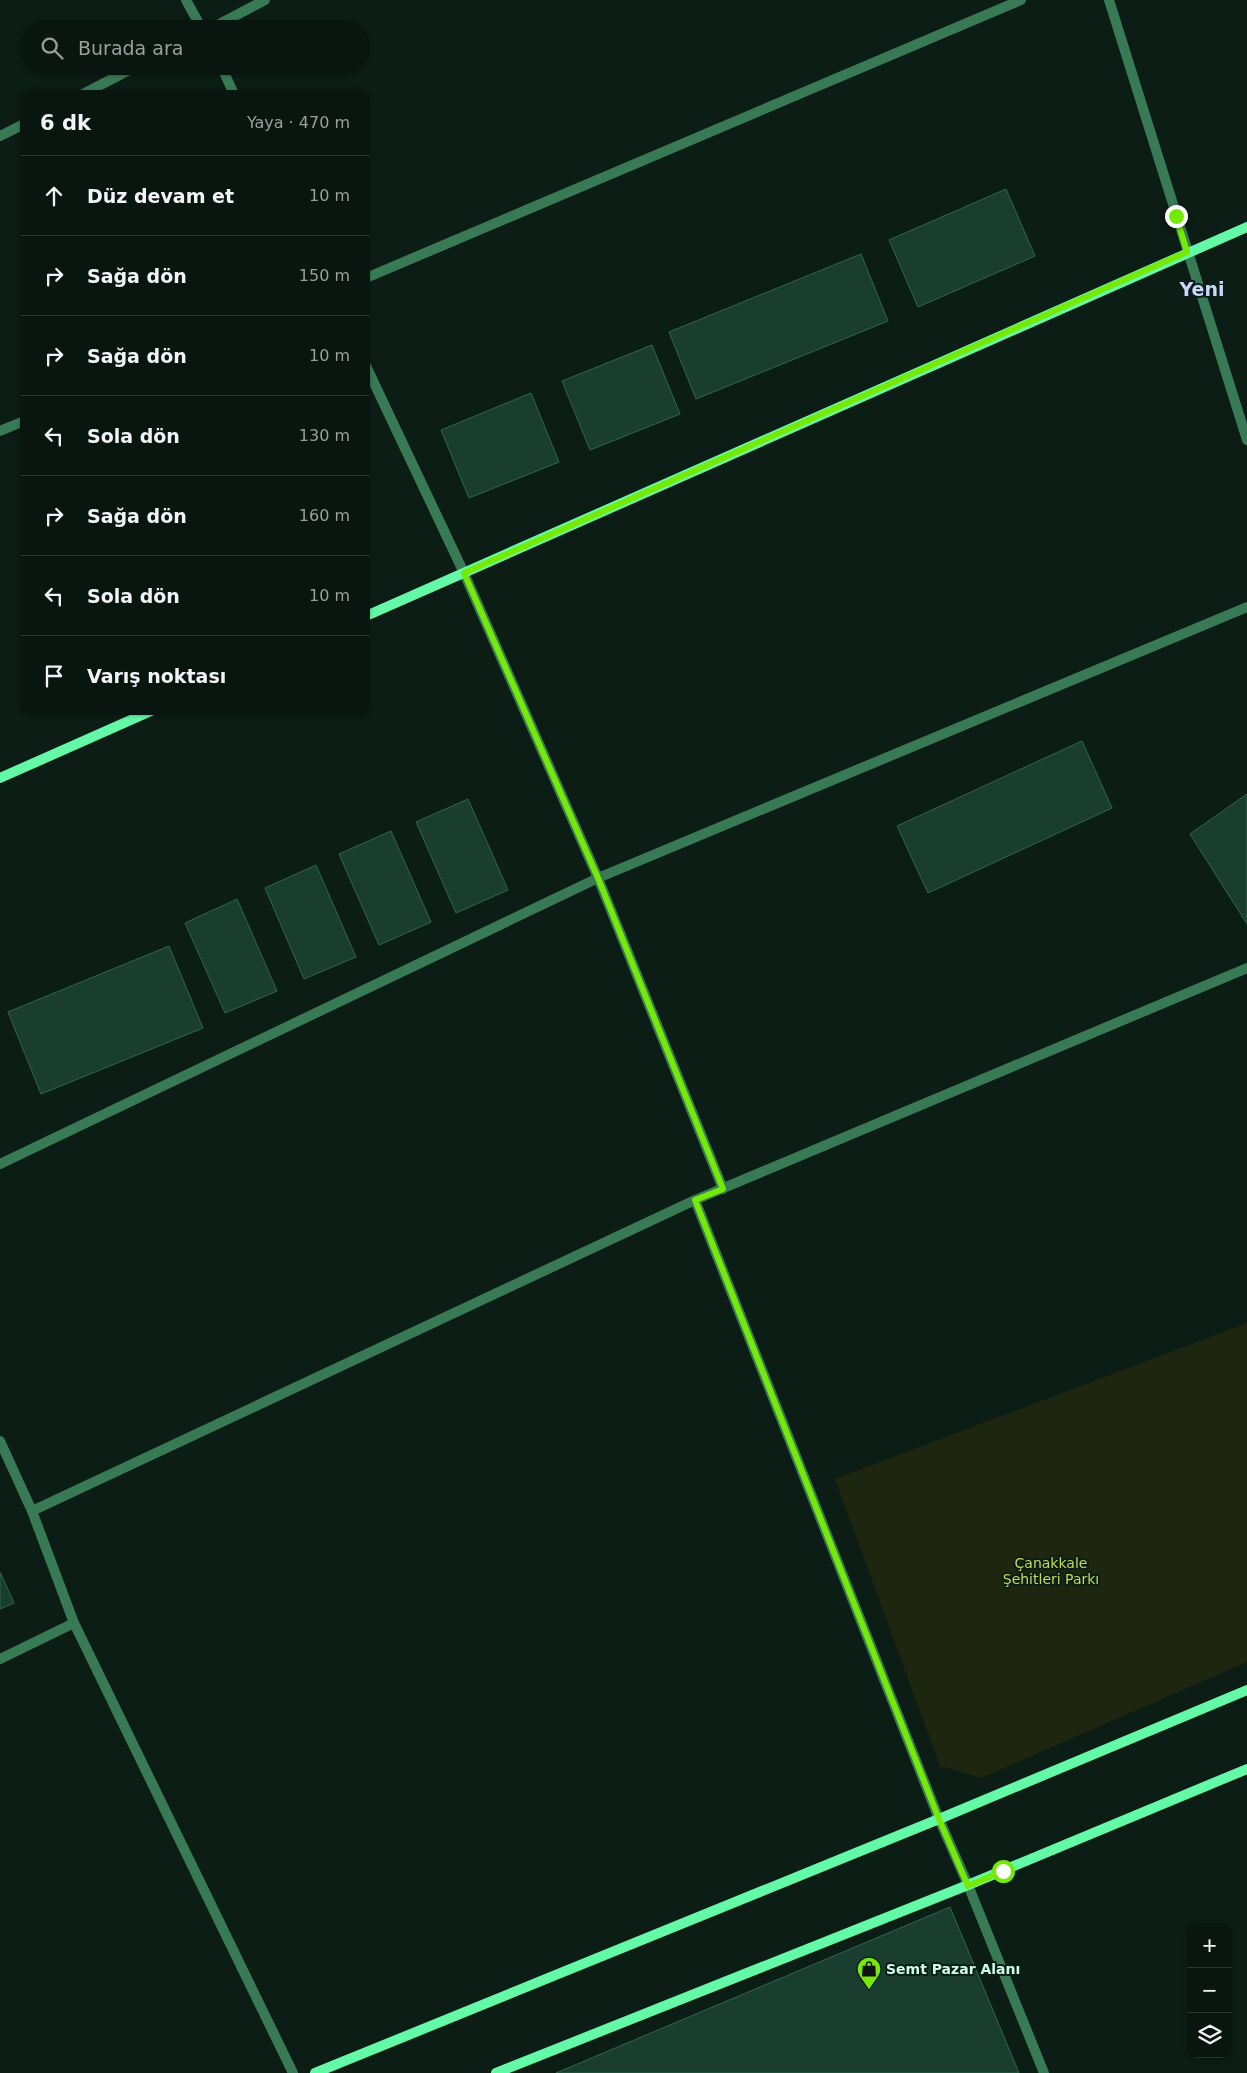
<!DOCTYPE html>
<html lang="tr">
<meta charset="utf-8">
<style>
body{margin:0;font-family:"DejaVu Sans",sans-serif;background:#17231e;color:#f1f3f6}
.controls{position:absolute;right:15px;bottom:15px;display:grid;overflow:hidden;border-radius:10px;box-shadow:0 1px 4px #0004}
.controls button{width:45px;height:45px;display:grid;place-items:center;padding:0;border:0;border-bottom:1px solid #293530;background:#091610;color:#f1f3f6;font:25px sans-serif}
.stop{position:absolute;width:15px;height:15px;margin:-11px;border:4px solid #75ea09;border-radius:50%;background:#fff}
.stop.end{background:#75ea09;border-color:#fff;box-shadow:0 1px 5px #0008}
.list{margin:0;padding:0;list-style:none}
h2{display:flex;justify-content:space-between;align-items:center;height:65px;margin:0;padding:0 20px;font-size:21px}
h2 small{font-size:16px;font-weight:400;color:#999f9f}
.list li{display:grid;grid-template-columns:32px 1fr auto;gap:15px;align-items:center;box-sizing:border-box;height:80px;padding:0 20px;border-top:1px solid #293530}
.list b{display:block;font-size:19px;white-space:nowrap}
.list em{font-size:16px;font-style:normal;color:#999f9f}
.icon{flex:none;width:28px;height:28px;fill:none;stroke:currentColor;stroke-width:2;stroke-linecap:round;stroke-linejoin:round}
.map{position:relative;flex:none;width:1247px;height:2073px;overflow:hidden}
.search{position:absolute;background:#091610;box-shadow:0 1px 4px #0004;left:20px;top:20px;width:350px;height:55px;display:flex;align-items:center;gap:12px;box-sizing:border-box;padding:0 18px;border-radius:28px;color:#999f9f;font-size:19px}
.panel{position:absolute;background:#091610;box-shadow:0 1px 4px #0004;left:20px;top:90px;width:350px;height:625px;border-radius:10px}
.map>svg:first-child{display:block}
.green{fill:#1e2610}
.building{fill:#193d2f;stroke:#2c6851}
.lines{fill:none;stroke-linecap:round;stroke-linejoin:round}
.street{stroke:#397a56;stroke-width:10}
.secondary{stroke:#64f9a6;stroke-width:10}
.route{stroke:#75ea09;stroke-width:6}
.labels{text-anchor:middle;stroke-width:4;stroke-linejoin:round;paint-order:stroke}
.park-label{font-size:14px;fill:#c4d95a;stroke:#0c1d16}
.poi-label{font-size:14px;font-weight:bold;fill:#cafde5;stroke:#0c1d16;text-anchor:start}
.district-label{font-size:19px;font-weight:bold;fill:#ccd6fd;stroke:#0c1d16}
</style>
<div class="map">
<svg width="1247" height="2073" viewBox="0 0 1247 2073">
<rect width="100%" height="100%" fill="#0c1d16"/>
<path class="green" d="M1247 1323V1662L981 1778 940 1766 835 1479Z"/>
<path class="building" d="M1006 189 1035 256 918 307 889 240Z
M861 254 888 321 696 399 669 332Z
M652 345 680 414 590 450 562 381Z
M531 393 559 462 469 498 441 430Z
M1082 741 1112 808 928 893 897 826Z
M1247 794V924L1190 834Z
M468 799 508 890 456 913 416 822Z
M391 831 431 922 379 945 339 854Z
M316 865 356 957 304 979 265 888Z
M237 899 277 991 225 1013 185 923Z
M169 946 203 1028 41 1094 8 1012Z
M0 1572 14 1603 0 1609Z
M950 1907 1019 2073H556Z"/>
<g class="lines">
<path class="street" d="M186 0 202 29
M1109 0 1247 440
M210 29 265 0
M221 66 234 94
M83 94 137 66
M0 136 24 124
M366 278 1021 0
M366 366 464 573 598 878 723 1189
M0 431 24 421
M0 1164 598 878 1247 607
M695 1200 939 1819 968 1885 1044 2073
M0 1441 32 1511 74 1623 293 2073
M32 1511 695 1200 1247 968
M0 1659 74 1623"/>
<path class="secondary" d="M366 616 1247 227
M0 778 151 711
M315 2073 939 1819 1247 1690
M496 2073 968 1885 1247 1769"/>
</g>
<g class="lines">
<path class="route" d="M1003 1871 968 1886 939 1819 695 1200 723 1189 598 878 464 573 1187 252 1176 216"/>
</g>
<defs>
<symbol id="shop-pin" viewBox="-11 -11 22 30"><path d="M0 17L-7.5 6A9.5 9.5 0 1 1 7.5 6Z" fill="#75ea09" stroke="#0c1d16"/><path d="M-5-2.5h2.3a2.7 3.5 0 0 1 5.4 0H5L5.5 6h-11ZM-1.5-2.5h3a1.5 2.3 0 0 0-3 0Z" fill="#111"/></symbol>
</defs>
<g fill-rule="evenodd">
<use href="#shop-pin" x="855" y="1955" width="28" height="38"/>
</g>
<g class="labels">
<g class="park-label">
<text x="1051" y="1568">Çanakkale<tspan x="1051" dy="16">Şehitleri Parkı</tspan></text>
</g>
<g class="poi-label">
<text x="886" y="1974">Semt Pazar Alanı</text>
</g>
<g class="district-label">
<text x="1202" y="296">Yeni</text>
</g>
</g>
</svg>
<div class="controls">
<button>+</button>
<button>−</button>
<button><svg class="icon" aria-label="layers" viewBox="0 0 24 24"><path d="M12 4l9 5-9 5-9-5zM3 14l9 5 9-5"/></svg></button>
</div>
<div class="stop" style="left:1003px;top:1871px"></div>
<div class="stop end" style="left:1176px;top:216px"></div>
<div class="search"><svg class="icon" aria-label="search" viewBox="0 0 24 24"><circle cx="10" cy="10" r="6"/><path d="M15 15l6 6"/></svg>Burada ara</div>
<section class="panel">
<h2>6 dk<small>Yaya · 470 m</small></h2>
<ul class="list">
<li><svg class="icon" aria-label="ahead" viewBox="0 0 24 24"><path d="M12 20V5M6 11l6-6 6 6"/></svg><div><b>Düz devam et</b></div><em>10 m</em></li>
<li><svg class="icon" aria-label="right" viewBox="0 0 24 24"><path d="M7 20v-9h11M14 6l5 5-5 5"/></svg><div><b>Sağa dön</b></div><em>150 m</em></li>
<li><svg class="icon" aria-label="right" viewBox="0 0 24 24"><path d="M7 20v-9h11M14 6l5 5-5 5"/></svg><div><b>Sağa dön</b></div><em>10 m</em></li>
<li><svg class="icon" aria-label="left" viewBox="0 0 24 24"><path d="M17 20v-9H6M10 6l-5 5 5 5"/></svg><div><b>Sola dön</b></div><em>130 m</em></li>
<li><svg class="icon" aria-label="right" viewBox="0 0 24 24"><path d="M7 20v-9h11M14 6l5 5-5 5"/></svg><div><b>Sağa dön</b></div><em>160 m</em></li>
<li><svg class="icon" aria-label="left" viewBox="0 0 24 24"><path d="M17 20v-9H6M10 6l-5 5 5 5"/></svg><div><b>Sola dön</b></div><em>10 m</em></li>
<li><svg class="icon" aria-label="arrive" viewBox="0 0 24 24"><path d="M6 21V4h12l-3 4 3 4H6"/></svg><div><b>Varış noktası</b></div></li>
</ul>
</section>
</div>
